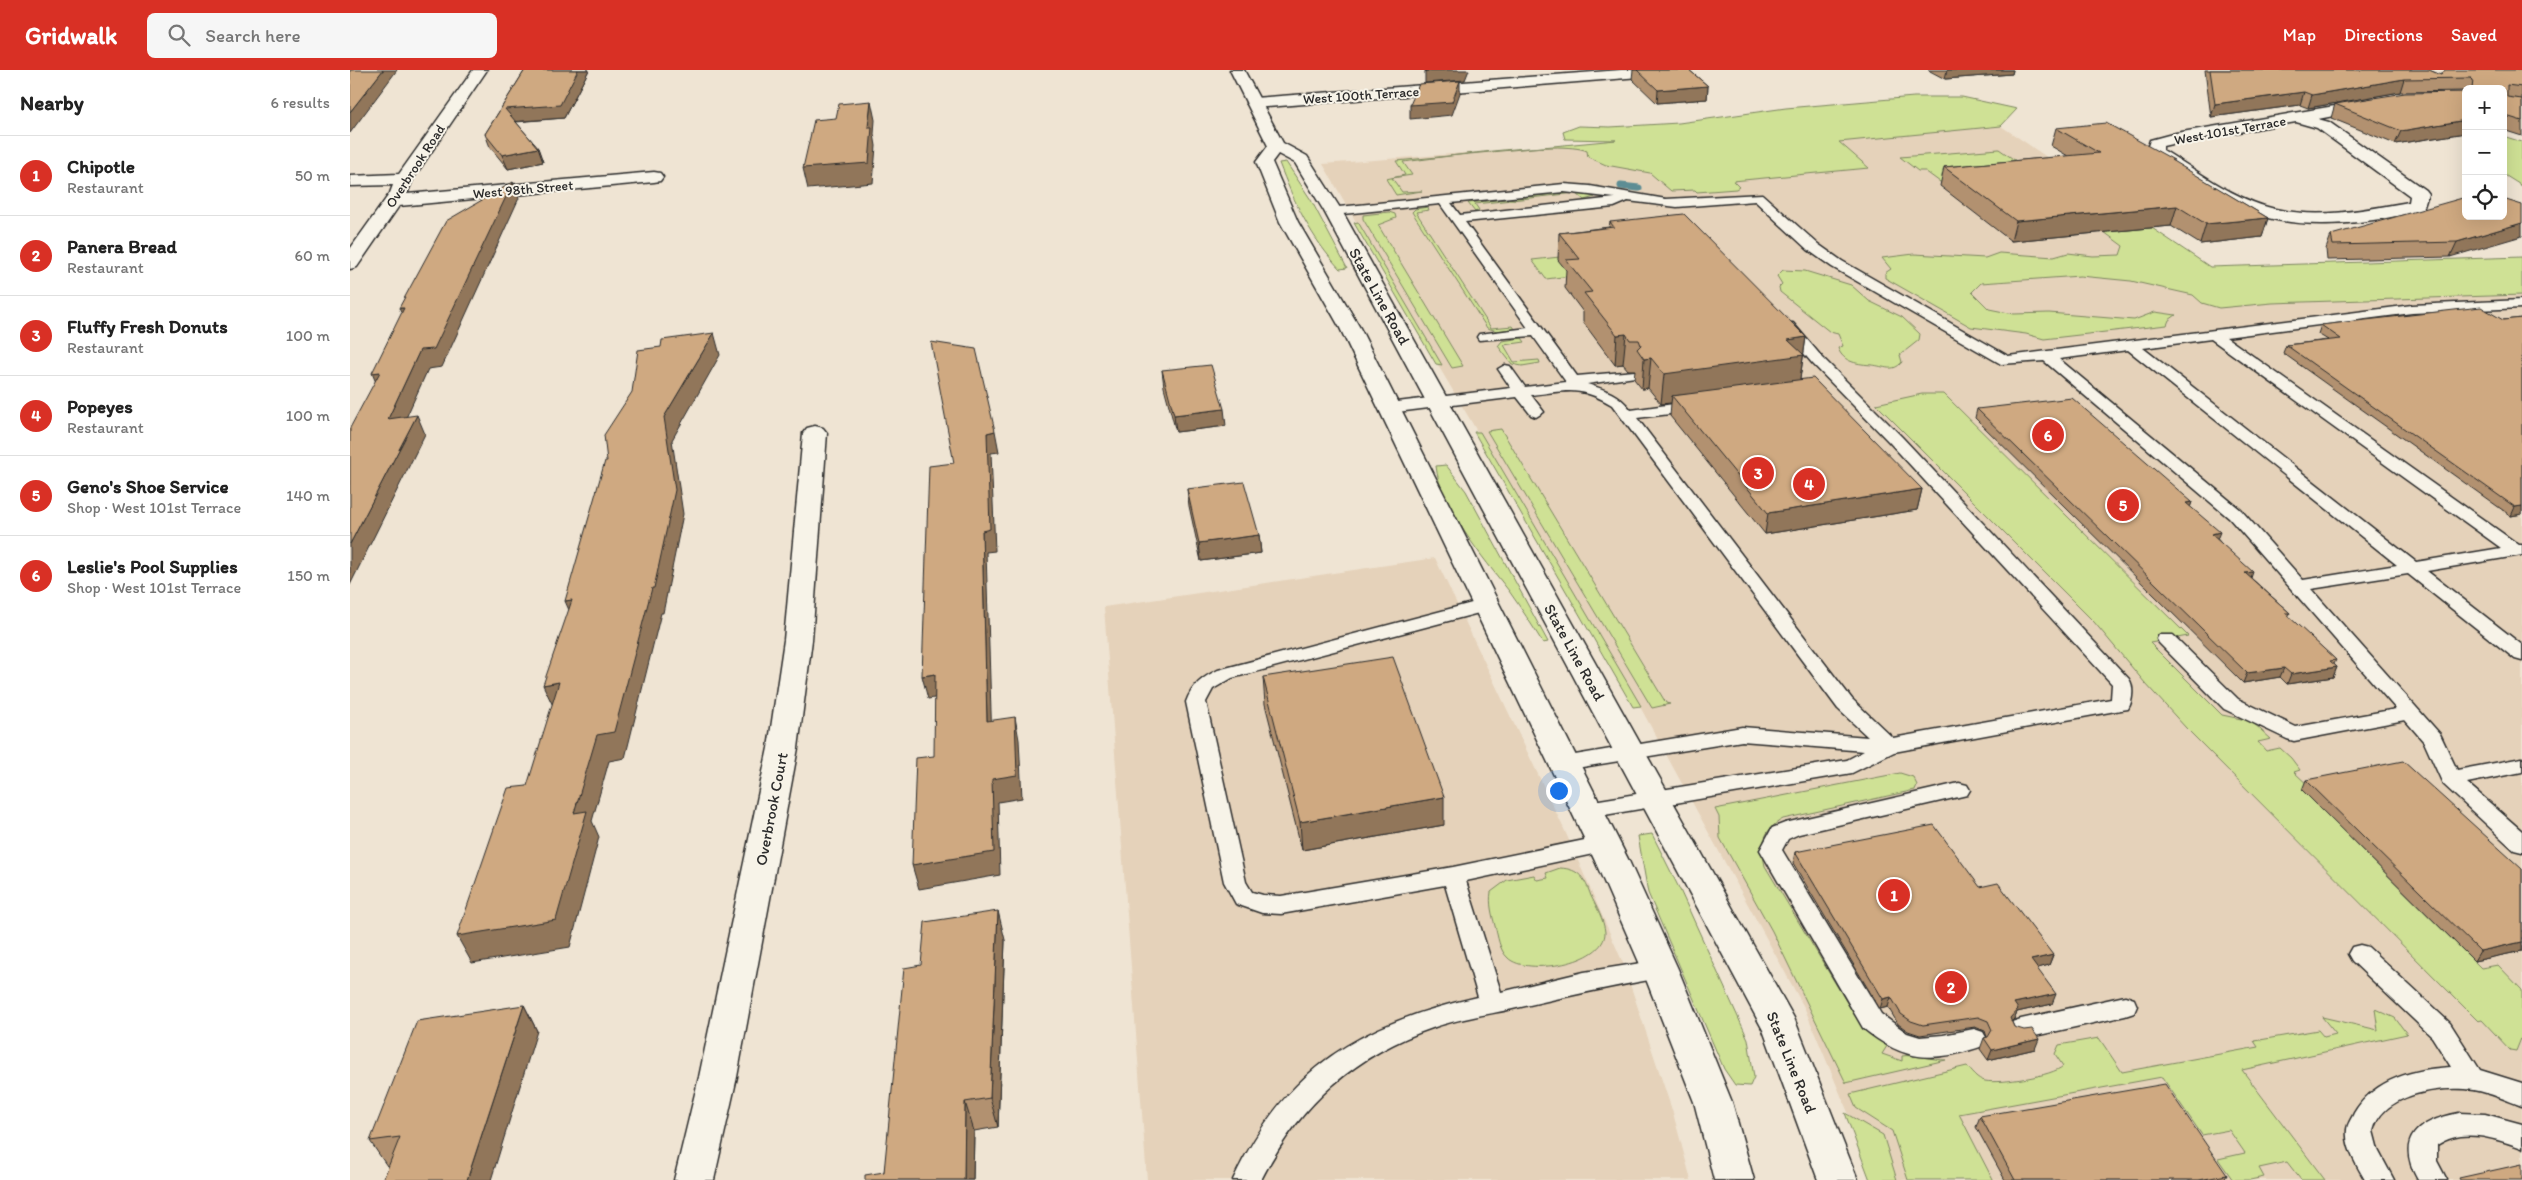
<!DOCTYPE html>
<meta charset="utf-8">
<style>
body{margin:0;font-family:Itim,sans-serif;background:#f6f6f6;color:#222}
.controls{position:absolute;right:15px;top:15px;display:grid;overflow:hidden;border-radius:8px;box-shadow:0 5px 20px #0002}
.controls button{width:45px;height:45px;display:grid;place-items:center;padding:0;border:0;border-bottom:1px solid #e0e0e0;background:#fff;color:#222;font:25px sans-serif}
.you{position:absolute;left:1208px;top:720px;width:18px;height:18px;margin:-12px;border:4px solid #fff;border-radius:50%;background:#1a73e8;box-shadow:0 0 0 8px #1a73e833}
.badge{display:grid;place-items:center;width:32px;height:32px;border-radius:50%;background:#d93025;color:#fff;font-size:16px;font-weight:700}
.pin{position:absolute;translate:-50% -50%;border:2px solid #fff;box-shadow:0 1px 5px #0006}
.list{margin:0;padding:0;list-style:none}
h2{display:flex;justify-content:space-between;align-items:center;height:65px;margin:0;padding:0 20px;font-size:21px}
h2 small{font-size:16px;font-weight:400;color:#767676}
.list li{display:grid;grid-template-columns:32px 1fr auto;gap:15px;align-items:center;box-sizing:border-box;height:80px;padding:0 20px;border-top:1px solid #e0e0e0}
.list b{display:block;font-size:19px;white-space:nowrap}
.list p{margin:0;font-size:16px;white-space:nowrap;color:#767676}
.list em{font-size:16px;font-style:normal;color:#767676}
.icon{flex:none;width:28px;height:28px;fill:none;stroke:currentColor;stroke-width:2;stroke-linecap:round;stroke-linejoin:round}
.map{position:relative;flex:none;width:2172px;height:1110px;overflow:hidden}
header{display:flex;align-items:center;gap:30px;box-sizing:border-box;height:70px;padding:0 25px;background:#d93025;color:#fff}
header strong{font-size:24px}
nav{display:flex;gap:28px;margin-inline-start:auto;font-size:18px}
.search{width:350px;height:45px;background:#f6f6f6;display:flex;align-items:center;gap:12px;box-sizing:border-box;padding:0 18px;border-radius:8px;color:#767676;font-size:19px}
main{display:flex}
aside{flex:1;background:#fff}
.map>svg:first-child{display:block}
.built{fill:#e5d2ba}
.green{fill:#cfe195;stroke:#7d8660}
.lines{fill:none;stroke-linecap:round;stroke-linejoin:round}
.stream{stroke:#5d8d94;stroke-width:7}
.lane-casing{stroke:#2b2b2b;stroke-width:3}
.street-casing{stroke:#2b2b2b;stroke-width:3}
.secondary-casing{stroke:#2b2b2b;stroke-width:3}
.lane{fill:#f7f3e8;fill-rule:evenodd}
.street{fill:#f7f3e8;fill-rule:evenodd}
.secondary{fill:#f7f3e8;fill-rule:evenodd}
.wall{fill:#b2916f;stroke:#2b2b2b}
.shaded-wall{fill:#91765a;stroke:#2b2b2b}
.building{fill:#cfa981;stroke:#2b2b2b}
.labels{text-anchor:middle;stroke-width:4;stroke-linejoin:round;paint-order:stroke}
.far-street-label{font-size:14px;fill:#2b2b2b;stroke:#f7f3e8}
.street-label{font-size:16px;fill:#2b2b2b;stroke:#f7f3e8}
</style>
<header>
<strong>Gridwalk</strong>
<div class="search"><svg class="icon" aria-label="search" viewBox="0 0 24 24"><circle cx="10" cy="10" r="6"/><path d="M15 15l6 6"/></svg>Search here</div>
<nav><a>Map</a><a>Directions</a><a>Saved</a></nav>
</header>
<main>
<aside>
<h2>Nearby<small>6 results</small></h2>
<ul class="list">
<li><span class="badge">1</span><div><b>Chipotle</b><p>Restaurant</p></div><em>50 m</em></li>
<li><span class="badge">2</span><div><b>Panera Bread</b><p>Restaurant</p></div><em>60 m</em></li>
<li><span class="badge">3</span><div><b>Fluffy Fresh Donuts</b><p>Restaurant</p></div><em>100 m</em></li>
<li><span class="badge">4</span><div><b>Popeyes</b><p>Restaurant</p></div><em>100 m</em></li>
<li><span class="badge">5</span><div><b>Geno's Shoe Service</b><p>Shop · West 101st Terrace</p></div><em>140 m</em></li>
<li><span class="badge">6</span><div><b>Leslie's Pool Supplies</b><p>Shop · West 101st Terrace</p></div><em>150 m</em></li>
</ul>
</aside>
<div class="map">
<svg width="2172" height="1110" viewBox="0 0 2172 1110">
<rect width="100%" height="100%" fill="#efe4d3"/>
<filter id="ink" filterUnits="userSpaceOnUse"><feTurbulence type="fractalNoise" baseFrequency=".02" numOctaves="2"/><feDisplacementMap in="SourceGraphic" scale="10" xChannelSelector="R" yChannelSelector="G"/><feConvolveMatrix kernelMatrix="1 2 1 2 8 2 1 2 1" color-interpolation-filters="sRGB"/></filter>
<g filter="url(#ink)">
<path class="built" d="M1651 56 1898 223 2172 217V1110H1526L1455 939 1288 633 1086 292 973 94 1270 71 1377 79Z
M1085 488 1214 759 1273 893 1323 1043 1341 1110H797L754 537Z"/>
<path class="green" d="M1564 27H1612L1667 39 1651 56 1489 72 1519 98 1383 111 1389 117 1386 119 1347 122 1345 120 1321 121 1300 103 1256 95 1238 87 1237 81C1210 69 1088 88 1053 92L1062 105 1042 108 1052 122 1072 121 1046 125 1036 109 1055 105 1046 91 1266 70 1215 69 1213 62 1229 56 1260 57 1329 53 1436 38Z
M2153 66 2172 72V116L2153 104Z
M1649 79 1689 107 1590 112 1575 101H1568L1550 87Z
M936 92 961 130 997 198 990 199C961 168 944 132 929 93Z
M1224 122 1245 127 1234 130 1226 123 1125 134 1129 140 1125 142 1118 133Z
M1078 137 1079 140 1066 142 1141 258 1163 256 1165 259 1147 261 1137 258 1062 142 1065 139Z
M1039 142 1045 144 1046 148 1028 155 1113 296 1102 298 1013 149V145Z
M1008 152 1092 295 1086 294 1004 153Z
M1793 152 1860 197 2172 187V225L1922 233 1869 238 1852 233 1843 225 1781 211 1730 206 1631 213 1622 222 1639 239 1664 244 1699 243 1784 250 1805 242 1826 245 1819 250 1817 255 1694 269 1676 264 1621 257 1535 208V203L1541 199 1532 188 1564 184 1635 188 1649 183 1704 187 1718 183 1743 186 1770 185 1773 176 1754 162Z
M1219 186 1220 206 1196 209 1182 190Z
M1433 200 1455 201 1501 215 1519 231 1552 247 1570 264 1569 270 1550 285 1552 292C1543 303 1534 296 1522 295 1509 294 1493 293 1488 278L1493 276 1488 264 1480 262 1430 222 1429 217 1432 214 1427 206Z
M1172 268 1175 272 1154 275 1164 292 1189 290 1190 293 1172 296 1162 294 1148 276 1152 271Z
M1572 324H1594L1838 566 1800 573 1872 645 1901 651 1921 669 1908 672 1916 681 1930 678 1941 688 1950 700 1944 702 1961 718 2006 774 2131 898 2148 895 2172 920V966L2166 981 2160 980 2132 950 2128 951 1836 658 1795 613 1744 552 1526 334Z
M1151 359 1316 633 1320 634 1302 638 1137 361Z
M1124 362H1130L1291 636 1283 637Z
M1096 395 1116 421 1198 572 1193 573C1182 555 1171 538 1159 521 1134 489 1090 437 1086 396Z
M1550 703 1563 707 1567 715 1565 720 1433 749C1413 760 1410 774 1415 796L1502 941 1513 957 1537 976 1532 984 1552 991V986C1561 984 1585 990 1596 990L1496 1013 1422 861 1370 768 1369 747 1365 739Z
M1302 764 1330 820 1398 969 1404 1007 1400 1016 1385 1015 1374 999 1298 823 1288 766Z
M1210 798C1230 799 1235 809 1241 826 1246 836 1254 850 1255 862 1256 894 1176 906 1158 888 1149 880 1148 866 1145 856 1142 844 1139 834 1141 822L1157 810 1184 805 1187 810 1198 808 1196 803Z
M2025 939 2045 948 2057 964 1892 1000 1975 1110H1951L1937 1092 1909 1098 1914 1107 1900 1110H1883L1868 1089 1895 1083 1879 1060 1852 1065 1812 1007 1609 1044 1643 1110H1558L1542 1061 1506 1038 1500 1024 1617 996C1622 1002 1627 1009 1635 1011 1650 1014 1703 1006 1713 996L1705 984 1709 975 1749 968 1772 1002 1908 977 1904 971 1968 960 1974 967 1986 964 1972 947 2028 960Z
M1495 1043 1533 1065 1547 1110H1520Z"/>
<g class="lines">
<path class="stream" d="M1271 116 1289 118"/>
<defs>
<path id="lane" d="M1214 114 1240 116 1316 129 1412 124 1468 174 1492 191 1658 286 2062 235 2172 230V238L2062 243 1876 267 2169 475H2172V485L2077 501 2172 575V591L2165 589 2058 504 1961 519 2090 664 2107 700 2172 688V702L2117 713 2172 761V782L2164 780 2093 714 2074 672 2055 650 1944 671 1937 669 1874 639 1809 573 1807 569 1809 565H1823L1888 629 1946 657 2046 639 1879 448 1694 291 1651 294 1482 197 1458 180 1405 131 1327 137 1278 131 1264 137 1115 152 1227 306 1285 301 1287 304 1285 307 1237 314C1256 320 1269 324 1281 340L1345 331 1350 333 1353 336 1350 339 1345 341 1287 348 1502 629 1543 668 1761 629 1762 614 1540 373 1462 293 1433 259 1431 256 1433 253H1443L1472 287 1552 367 1779 609C1784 616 1783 631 1778 639L1771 640 1544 682 1502 703 1237 748 1229 745 1226 740 1229 735 1237 732 1497 690 1514 681 1392 671 1214 700 1207 698 1204 693 1207 688 1392 657 1518 667 1488 639 1262 335C1229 315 1217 321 1181 325L1194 342 1186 347 1181 345 1167 327 1039 343 1031 338 1039 333 1161 318 1148 299 1155 295 1160 296 1175 317 1216 312 1183 266 1129 270 1127 267 1129 264 1178 258 1090 134 983 145 977 141 979 138ZM1214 122 1265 128 1110 145 1101 133ZM1861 269 2151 478 2066 492 1793 278ZM1778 280 2047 495 1953 510 1891 440 1709 289Z
M1137 529 1144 531 1146 535 1144 539 882 608 863 619 856 632 896 812 902 822 913 825 931 826 1103 797 1254 766 1262 768 1265 774 1262 780 1116 811 1151 922 1234 902 1310 890 1319 892 1322 899 1319 906 1310 908C1259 917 1209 928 1158 940 1134 945 1108 949 1085 957 1005 984 949 1035 911 1110H883C936 997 1010 954 1128 927L1095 815 931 844 912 843 886 834 874 812 836 632C842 615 853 607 868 600Z
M1609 713 1617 715 1620 720 1617 725 1449 764 1438 769 1432 780 1531 944 1557 963 1570 967 1593 965 1624 959 1633 962 1637 969 1633 976C1584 993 1554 992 1513 958L1410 780 1422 758 1435 753Z
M2010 875 2018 877 2100 953 2130 1000 2172 1013V1036C2156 1030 2141 1023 2124 1020 2092 1015 2032 1023 2023 1061L2028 1080 2044 1110H2015C2007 1096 1995 1077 1997 1060 1997 1054 2002 1048 2004 1043 2024 1009 2064 999 2101 997L2082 967 2002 891 1998 884 2002 877Z
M1775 926 1784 929 1787 936 1784 943 1775 946 1671 969 1662 966 1658 959 1662 952 1671 949Z
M2109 1043 2135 1044 2172 1054V1078C2145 1068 2113 1057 2087 1075V1091L2097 1110H2068C2044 1067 2069 1051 2109 1043Z"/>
<path id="street" d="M123 0H137L63 109 57 124 304 102 310 103 313 107 310 111 304 112 49 136 7 197 0 199V179L40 123 43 115 0 116V106L49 104Z
M1271 0H1334L1327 4 904 38 896 33 904 28Z
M2020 30 2025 32 2028 35 2025 38 1968 49 1979 52 2075 120 2078 124 2073 140C2016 154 1949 163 1893 140 1874 132 1855 121 1837 109 1825 102 1804 94 1796 82L1800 70 1826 63ZM1946 52 1967 58 2060 126 2059 132C2015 140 1969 149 1925 139 1885 130 1848 101 1813 80V76L1826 73Z
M465 356 473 358 477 363 462 570 448 678 387 1007 364 1110H324L349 1007 418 678 434 570 453 363 457 358Z"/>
<path id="secondary" d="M880 0H894L933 73 957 86 992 141 1444 948 1508 1110H1468L1413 960 974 141 945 93 928 84 922 92 948 152 1010 258 1279 791 1328 899 1382 1032 1404 1110H1364L1344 1032 1292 899 1245 791 990 258 930 152 906 92 918 76Z"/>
</defs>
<use href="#lane" class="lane-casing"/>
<use href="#street" class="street-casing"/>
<use href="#secondary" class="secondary-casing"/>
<use href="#lane" class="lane"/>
<use href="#street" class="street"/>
<use href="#secondary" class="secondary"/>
</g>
<path class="wall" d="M175 0H239L214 48 166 52 188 78 193 92 158 99 140 77 135 64Z
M1283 0H1339L1358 16 1357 29 1307 33 1282 9Z
M1578 0H1663L1662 4 1595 9Z
M1855 0H2079L2091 5 2172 0V66L2153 60V19H2116V21L2050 22 1958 38 1950 35 1861 47Z
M2116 22V63L2045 74 1981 48 1985 34Z
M1706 58 1823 92 1918 148 1912 167 1850 174 1821 156 1661 171 1590 116 1594 97 1718 86 1701 76Z
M2153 146 2100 187 1977 190 1976 179 1981 165Z
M1260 152 1456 267 1450 309 1572 419 1567 440 1415 464 1320 346 1321 333 1311 334 1298 318 1292 319 1284 309 1285 300H1278L1273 294 1265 295 1233 252V242L1215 218 1216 200 1208 190 1209 163 1259 157Z
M2172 248V444L2161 446 1933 283 1936 275 1978 270 1968 264 1971 255 2153 250Z
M812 300 876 356 826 362 814 317Z
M1627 339 1842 432 1840 437 1901 508 1940 543 1938 547 1986 590 1984 594 1987 597 1983 607 1937 614 1930 607 1893 613 1625 348Z
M837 419 909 465 911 483 851 491 839 436Z
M913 607 1094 755 952 780 915 634Z
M1956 710 2172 799V881L2124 891 1952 720Z
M1445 782 1630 817 1703 885 1699 895 1687 898 1702 934 1667 942 1664 949 1662 952 1664 957 1685 979 1638 990 1630 979 1634 968 1637 967 1635 961 1625 957 1570 965 1558 961 1548 954 1538 937 1530 939 1443 793Z
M655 870 648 1057 624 1061 623 1110H515L534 1102 571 895Z
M174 935 187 961 38 1096H37L20 1071Z
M1630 1046 1877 1105 1874 1110H1655L1626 1057Z"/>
<path class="shaded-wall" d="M33 0H47L0 63V42Z
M228 0H239L214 48 160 52 155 39Z
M1094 0H1119L1115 10 1075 13V1Z
M1597 0H1663L1662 4 1595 9Z
M2054 9 2050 22 1958 38 1962 25Z
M1110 11V23L1102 45 1060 49V35Z
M1358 16 1357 29 1307 33 1308 20Z
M1954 22 1950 35 1861 47 1865 34Z
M521 31 525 50 524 64 526 76 523 113 458 119 453 98 518 57Z
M2116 50V63L2045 74 2051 61Z
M188 78 193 92 158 99 152 85Z
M163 112 169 128 92 297 78 299 47 368 38 349 70 280Z
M1827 136 1821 156 1661 171 1666 151Z
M1918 148 1912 167 1850 174 1856 154Z
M2172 153V166L2100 187 2107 172Z
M49 238H54L57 256Z
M364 263 370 285 322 370 333 444 313 543H311L275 688 259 691 242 751 249 767 220 877 122 893 107 866 224 743 314 347Z
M1276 264 1273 294 1265 295 1267 265Z
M1456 267 1449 315 1322 326 1321 333 1311 334 1314 304 1438 270Z
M1301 288 1298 318 1292 319 1294 289Z
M30 302V322L22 303Z
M874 339 876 356 826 362 824 345Z
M67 345 75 364 0 515V474Z
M645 361 649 382 641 383 645 481 636 482 642 674 637 651 632 461 637 363Z
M1572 419 1567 440 1415 464 1418 443Z
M1842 432 1839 441 1836 433Z
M2172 436V444L2161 446 2165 437Z
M1870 462 1866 472 1861 464Z
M909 465 911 483 851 491 849 473Z
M1903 502 1900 511 1895 503Z
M222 530 226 556 215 531Z
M1987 597 1983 607 1937 614 1941 604Z
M1934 598 1930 607 1893 613 1897 603Z
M585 604 590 627 578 629 572 606Z
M209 612 205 640 193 615Z
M665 647 669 670 672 728 648 732 650 805 569 819 562 795 642 709Z
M1094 727V755L952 780 950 752Z
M648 841 655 870 648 1057 640 1028Z
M2172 872V881L2124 891 2130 881Z
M1703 885 1699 895 1677 901 1681 890Z
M1706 924 1702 934 1667 942 1664 949 1656 958 1664 933Z
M1541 927 1538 937 1530 939 1533 929Z
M174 935 187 961 141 1110H117Z
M1689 969 1685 979 1638 990 1642 980Z
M615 1032 624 1061 623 1110H614Z"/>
<path class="building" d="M0 0H33L0 42Z
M175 0H228L210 35 155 39 188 78 152 85 135 64Z
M1076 0H1094L1075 1Z
M1287 0H1339L1358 16 1308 20Z
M1860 0H2079L2091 5 2095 0H2172V17L2157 15V27L2172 29V51L2153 45V19H2122L2123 10 2121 8 2054 9 1962 25 1954 22 1865 34Z
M1110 11 1102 32 1060 35 1069 14Z
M2116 22V50L2051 61 1985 34 2055 23Z
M521 31 518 57H522L519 93 453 98 464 50 486 48 489 34Z
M1756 53 1824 90H1821L1918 148 1856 154 1827 136 1666 151 1594 97 1749 83 1706 58Z
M163 112 84 279 70 280 38 349 67 345 0 474V358L30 302 22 303 54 238H49L96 151Z
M2116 127V146H2153V129L2172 135V153L2107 172 1983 175 1981 165Z
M1334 144 1456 267 1438 270 1454 285 1314 304 1301 288 1294 289 1287 279 1291 275 1289 270H1280L1276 264 1267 265 1234 223 1242 222 1216 190 1230 189 1209 163 1264 157 1260 152Z
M2131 237 2153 250 2172 248V436L2165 437 1936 275 1991 269 1971 255Z
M364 263 314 347 325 420 304 518H302L264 662 247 665 224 743 237 741 206 850 107 866 158 718 177 716 209 612 193 615 222 530 215 531 255 391H257L254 365 282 322 288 280 311 277 312 270Z
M581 272 626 279 645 361 637 363 640 459 632 461 637 651 665 647 667 705 642 709 644 782 562 795 566 688 584 686 585 604 572 606 579 396 604 393Z
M861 295 874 339 824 345 812 300Z
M1463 308 1572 419 1418 443 1322 326Z
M1722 328 1842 432 1836 433 1870 462 1861 464 1903 502 1895 503 1940 543H1935L1986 590 1980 591 1987 597 1941 604 1934 598 1897 603 1627 339Z
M894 412 909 465 849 473 837 419Z
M1043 587 1094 727 950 752 913 607Z
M2053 691 2172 799V872L2130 881 1956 710Z
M1584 755 1630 817 1648 813 1703 885 1681 890 1706 924 1664 933 1668 939 1660 948 1664 957 1674 960 1682 959 1689 969 1642 980 1634 968 1638 967 1642 960 1638 951 1628 947 1573 955 1561 951 1551 944 1541 927 1533 929 1445 782Z
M648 841 640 1028 615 1032 614 1110H515V1105L534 1102 554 898 571 895 575 852Z
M174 935 117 1110H33L50 1067 20 1071 67 951Z
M1815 1014 1877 1105 1849 1110H1665L1630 1046Z
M2172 1094V1110H2110L2109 1108Z"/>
</g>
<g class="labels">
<g class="far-street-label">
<text transform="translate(1011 25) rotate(-4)" y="5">West 100th Terrace</text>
<text transform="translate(1880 60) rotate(-10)" y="5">West 101st Terrace</text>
<text transform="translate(65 96) rotate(-57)" y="5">Overbrook Road</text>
<text transform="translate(173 119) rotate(-5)" y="5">West 98th Street</text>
</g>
<g class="street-label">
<text transform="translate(1030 226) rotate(61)" y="6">State Line Road</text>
<text transform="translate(1225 582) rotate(61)" y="6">State Line Road</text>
<text transform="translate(421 739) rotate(-79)" y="6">Overbrook Court</text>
<text transform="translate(1442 992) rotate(68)" y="6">State Line Road</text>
</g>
</g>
</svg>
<div class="controls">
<button>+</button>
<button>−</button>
<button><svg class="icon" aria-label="locate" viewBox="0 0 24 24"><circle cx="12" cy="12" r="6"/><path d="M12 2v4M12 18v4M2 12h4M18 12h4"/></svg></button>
</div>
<div class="you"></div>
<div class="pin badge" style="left:1544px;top:825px">1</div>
<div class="pin badge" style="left:1601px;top:917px">2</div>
<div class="pin badge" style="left:1408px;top:403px">3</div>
<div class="pin badge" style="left:1459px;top:414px">4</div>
<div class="pin badge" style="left:1773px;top:435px">5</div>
<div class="pin badge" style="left:1698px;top:365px">6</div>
</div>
</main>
